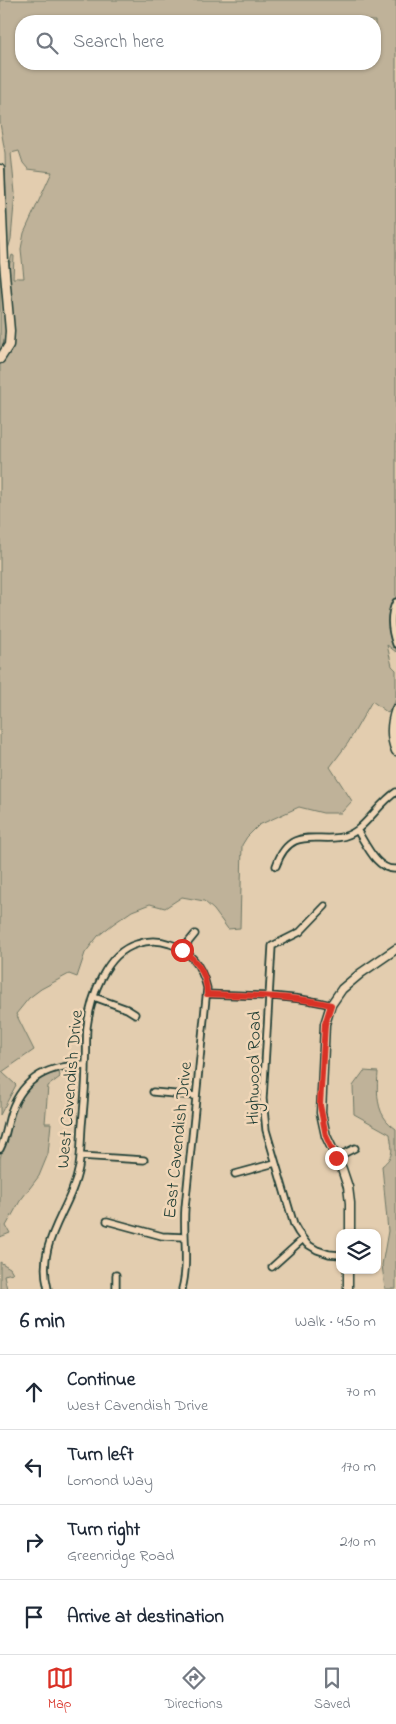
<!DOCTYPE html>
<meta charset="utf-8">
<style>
body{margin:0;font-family:"Indie Flower",sans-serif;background:#f2f2f3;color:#1f2937}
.controls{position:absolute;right:15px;bottom:15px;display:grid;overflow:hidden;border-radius:10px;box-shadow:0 1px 4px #0004}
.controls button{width:45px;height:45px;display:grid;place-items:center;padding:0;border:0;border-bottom:1px solid #e0e1e3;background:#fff;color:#1f2937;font:25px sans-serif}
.stop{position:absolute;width:15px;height:15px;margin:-11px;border:4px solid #d93025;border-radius:50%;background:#fff}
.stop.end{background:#d93025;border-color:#fff;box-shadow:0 1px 5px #0008}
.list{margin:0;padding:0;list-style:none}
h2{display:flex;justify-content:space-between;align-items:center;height:65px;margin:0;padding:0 20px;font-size:21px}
h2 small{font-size:16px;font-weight:400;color:#747a83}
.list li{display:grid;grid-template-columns:32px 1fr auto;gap:15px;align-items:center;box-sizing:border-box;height:75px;padding:0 20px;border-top:1px solid #e0e1e3}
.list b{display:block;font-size:19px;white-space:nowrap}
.list p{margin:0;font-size:16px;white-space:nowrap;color:#747a83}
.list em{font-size:16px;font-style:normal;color:#747a83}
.icon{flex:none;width:28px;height:28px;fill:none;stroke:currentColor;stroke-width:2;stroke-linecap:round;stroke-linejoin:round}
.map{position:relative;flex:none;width:396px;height:1289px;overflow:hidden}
.search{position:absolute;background:#fff;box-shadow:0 1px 4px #0004;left:15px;right:15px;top:15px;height:55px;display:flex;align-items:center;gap:12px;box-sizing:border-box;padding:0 18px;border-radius:20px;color:#747a83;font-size:19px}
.sheet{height:365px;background:#fff}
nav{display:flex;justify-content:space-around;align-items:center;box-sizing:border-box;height:70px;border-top:1px solid #e0e1e3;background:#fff;font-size:14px;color:#747a83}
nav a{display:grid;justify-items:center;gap:2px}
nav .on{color:#d93025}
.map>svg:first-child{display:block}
.green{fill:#bfb299;stroke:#6f7866;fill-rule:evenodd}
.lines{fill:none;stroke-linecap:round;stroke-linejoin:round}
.street-casing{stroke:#1f3d34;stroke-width:9}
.secondary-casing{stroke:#1f3d34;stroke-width:11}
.street{stroke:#f0d6b7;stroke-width:5.5}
.secondary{stroke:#f0d6b7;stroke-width:8}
.route{stroke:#d93025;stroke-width:6}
.labels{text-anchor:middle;stroke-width:5;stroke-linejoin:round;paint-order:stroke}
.street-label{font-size:18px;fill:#1f3d34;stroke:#f0d6b7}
</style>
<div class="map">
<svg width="396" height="1289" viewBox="0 0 396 1289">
<rect width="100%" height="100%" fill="#e3cdaf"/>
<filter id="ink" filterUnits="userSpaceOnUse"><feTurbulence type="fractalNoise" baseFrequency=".02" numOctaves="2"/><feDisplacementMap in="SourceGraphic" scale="10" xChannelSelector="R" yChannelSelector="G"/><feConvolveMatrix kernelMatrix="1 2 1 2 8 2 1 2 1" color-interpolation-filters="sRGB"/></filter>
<g filter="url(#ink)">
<path class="green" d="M0 0H396V652L387 645 392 666 396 670V695L395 702 388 713 372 701 348 743 330 767 352 801 341 813H323L299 807 259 825 247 837 242 845 240 928 228 929 214 910 204 901 182 897 165 908 150 904 132 911 113 924 98 936 85 953 77 977 69 974 41 989 29 998 16 1014 34 1050 2 1072 16 1085 0 1115V365L11 349 13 333 8 286 9 266 12 255 14 256 13 278H24L21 249 24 233 52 172 28 169 23 163 19 151 11 153 15 193 11 239 7 253 5 153 0 123ZM21 21H375V64H21Z
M0 276C2 297 12 333 0 350Z
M364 1071 378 1072C377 1086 376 1105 384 1117 387 1122 392 1126 396 1129V1289H385L382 1265 388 1231 382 1166C395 1155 392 1150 390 1134L354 1114 353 1086Z
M59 1072 60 1077 48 1086 45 1123H51L48 1154 39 1176 20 1201 6 1226 10 1233 0 1237C0 1219 0 1201 0 1182 0 1175 0 1166 0 1159 7 1124 19 1080 59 1072Z
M0 1262 10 1268 13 1273 4 1275 7 1289H0Z"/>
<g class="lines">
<defs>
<path id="street" d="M396 602C389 616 391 630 396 644
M357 830C366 844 377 871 396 869
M276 866C293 817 328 852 357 830 371 819 381 802 396 792
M325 906 300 932 272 946 263 1099 266 1130 294 1225 298 1232 307 1244 317 1250 329 1254 340 1255
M182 950 195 934
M207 994C247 996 291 994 331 1005
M94 997 127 1009 135 1014
M153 1092 196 1096
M0 1149C6 1138 7 1124 11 1112 24 1076 50 1065 86 1065
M80 1156 144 1160
M335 1158 355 1148
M235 1174 275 1163
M107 1221 162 1236 184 1237
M272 1267 303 1239
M48 1289C35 1241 71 1211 79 1167 81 1153 81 1139 82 1125 84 1105 86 1085 86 1065 87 1052 86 1040 87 1027 91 997 105 953 137 944 148 940 159 940 170 944 191 950 202 968 207 988L185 1208C183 1234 189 1263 182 1289
M116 1289V1275"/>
<path id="secondary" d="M0 169 4 262 10 331 9 345 0 359
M396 709C391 723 390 737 396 751
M350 1233V1203L348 1187 342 1169 326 1136 321 1113 325 1024 331 1005 342 989 361 973 396 949
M348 1289V1270"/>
</defs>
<use href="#street" class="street-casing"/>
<use href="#secondary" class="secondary-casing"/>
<use href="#street" class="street"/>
<use href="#secondary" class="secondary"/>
</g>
</g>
<g class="lines" filter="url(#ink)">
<path class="route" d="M182 950C197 960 207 975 207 994 248 996 291 995 331 1005L325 1024 320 1105 326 1136 336 1158"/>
</g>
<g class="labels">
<g class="street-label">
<text transform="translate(253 1068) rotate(-89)" y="6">Highwood Road</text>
<text transform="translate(69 1089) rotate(-85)" y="6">West Cavendish Drive</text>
<text transform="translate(177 1140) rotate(-84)" y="6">East Cavendish Drive</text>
</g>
</g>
</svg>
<div class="controls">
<button><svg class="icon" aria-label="layers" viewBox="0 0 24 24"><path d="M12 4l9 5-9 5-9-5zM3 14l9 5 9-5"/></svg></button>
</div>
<div class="stop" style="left:182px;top:950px"></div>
<div class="stop end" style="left:336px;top:1158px"></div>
<div class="search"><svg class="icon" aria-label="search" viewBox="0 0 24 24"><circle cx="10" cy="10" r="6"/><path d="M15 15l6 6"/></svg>Search here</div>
</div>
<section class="sheet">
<h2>6 min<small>Walk · 450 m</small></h2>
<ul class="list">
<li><svg class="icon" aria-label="ahead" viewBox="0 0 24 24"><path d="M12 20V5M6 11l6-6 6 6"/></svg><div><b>Continue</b><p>West Cavendish Drive</p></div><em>70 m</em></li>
<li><svg class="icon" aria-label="left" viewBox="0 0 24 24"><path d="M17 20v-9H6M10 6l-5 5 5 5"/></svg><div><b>Turn left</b><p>Lomond Way</p></div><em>170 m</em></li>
<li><svg class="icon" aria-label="right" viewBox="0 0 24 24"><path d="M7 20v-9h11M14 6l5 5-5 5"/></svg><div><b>Turn right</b><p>Greenridge Road</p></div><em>210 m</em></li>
<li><svg class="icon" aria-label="arrive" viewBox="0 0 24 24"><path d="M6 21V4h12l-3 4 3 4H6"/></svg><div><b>Arrive at destination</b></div></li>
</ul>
</section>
<nav>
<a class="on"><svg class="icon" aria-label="map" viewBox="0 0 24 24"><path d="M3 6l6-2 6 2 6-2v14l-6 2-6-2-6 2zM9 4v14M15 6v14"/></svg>Map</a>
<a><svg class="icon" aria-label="directions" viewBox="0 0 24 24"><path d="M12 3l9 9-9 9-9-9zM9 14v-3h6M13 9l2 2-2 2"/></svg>Directions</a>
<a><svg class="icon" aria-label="saved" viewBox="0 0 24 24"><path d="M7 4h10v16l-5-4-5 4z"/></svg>Saved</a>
</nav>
